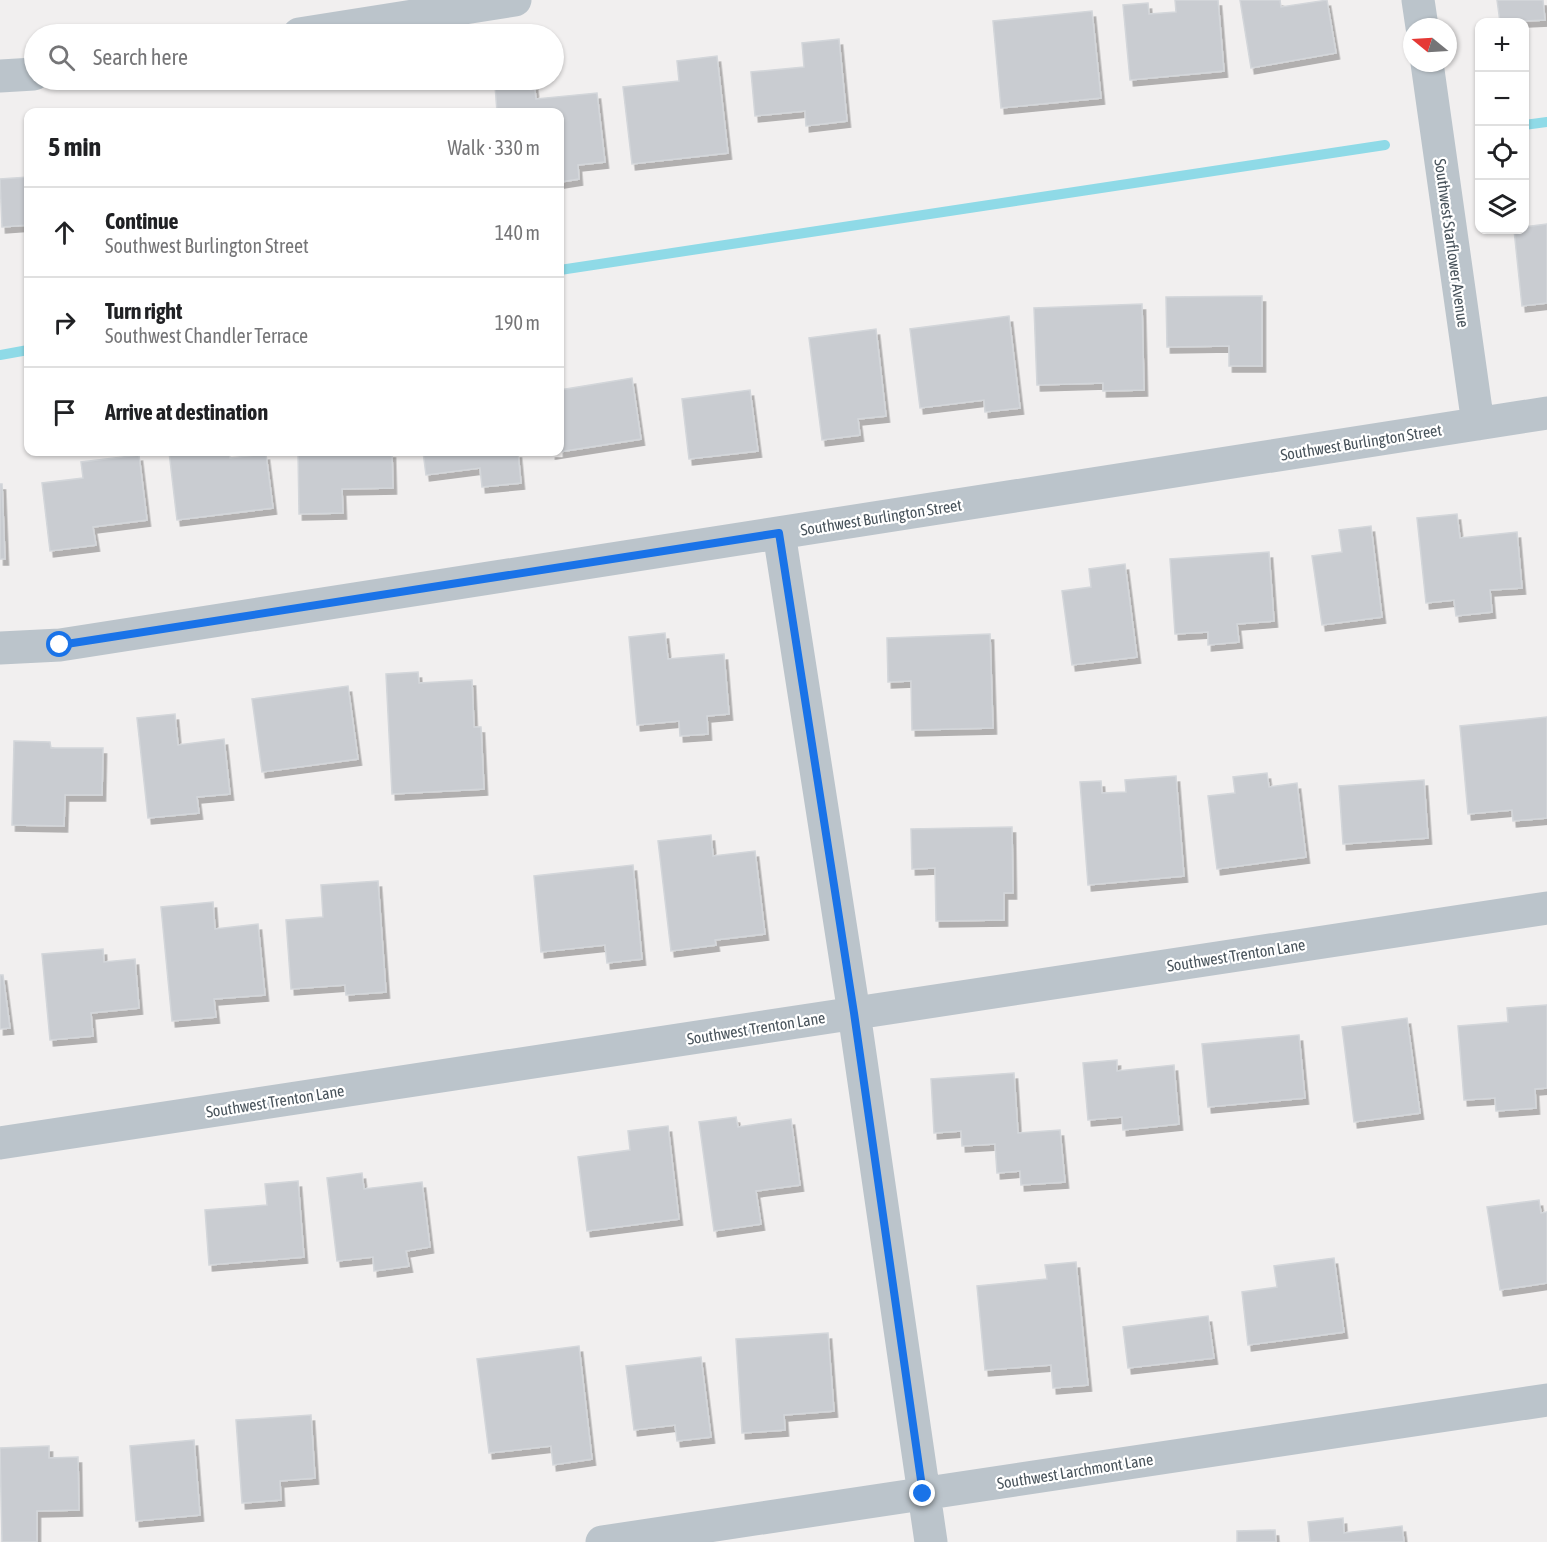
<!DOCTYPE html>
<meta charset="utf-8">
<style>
body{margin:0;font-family:"Asap Condensed",sans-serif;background:#f2f2f2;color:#202124}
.controls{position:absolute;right:18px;top:18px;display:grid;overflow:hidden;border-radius:12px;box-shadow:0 2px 4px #0004}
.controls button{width:54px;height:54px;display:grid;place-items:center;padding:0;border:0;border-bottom:2px solid #e0e0e0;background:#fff;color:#202124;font:30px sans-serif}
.compass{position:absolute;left:1403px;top:18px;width:54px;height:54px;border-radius:50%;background:#fff;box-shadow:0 2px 4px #0004;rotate:288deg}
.stop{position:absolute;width:18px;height:18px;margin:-14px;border:4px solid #1a73e8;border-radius:50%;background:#fff}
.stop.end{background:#1a73e8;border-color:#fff;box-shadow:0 2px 6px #0008}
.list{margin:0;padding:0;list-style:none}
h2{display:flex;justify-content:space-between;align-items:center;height:78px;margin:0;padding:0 24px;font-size:26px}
h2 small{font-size:20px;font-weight:400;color:#757577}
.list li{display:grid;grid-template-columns:39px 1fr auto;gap:18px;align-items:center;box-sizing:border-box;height:90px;padding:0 24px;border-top:2px solid #e0e0e0}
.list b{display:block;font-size:22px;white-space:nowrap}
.list p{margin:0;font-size:20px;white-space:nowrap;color:#757577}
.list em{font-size:20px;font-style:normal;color:#757577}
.icon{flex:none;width:33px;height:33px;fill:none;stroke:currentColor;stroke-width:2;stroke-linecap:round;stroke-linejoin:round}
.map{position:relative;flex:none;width:1547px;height:1542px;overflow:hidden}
.search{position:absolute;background:#fff;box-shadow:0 2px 4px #0004;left:24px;top:24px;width:540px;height:66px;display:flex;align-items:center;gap:15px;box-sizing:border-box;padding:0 21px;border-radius:33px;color:#757577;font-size:22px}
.panel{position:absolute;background:#fff;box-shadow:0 2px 4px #0004;left:24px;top:108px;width:540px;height:348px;border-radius:12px}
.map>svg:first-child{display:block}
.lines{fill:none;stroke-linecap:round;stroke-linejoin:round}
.stream{stroke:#8fdae7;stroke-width:10}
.building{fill:#c9ccd1;stroke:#d3d6da;stroke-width:1.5;filter:url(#shadow)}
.minor{stroke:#bbc4cb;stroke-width:33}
.route{stroke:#1a73e8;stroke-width:8}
.labels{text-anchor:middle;stroke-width:4.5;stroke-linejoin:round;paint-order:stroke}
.street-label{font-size:16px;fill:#48535b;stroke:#fff}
</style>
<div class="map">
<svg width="1547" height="1542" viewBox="0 0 1547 1542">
<defs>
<filter id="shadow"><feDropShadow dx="3.5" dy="6" stdDeviation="0" flood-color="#0004"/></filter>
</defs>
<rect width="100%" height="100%" fill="#f1efef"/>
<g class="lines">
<path class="stream" d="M1524 125 1547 122
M560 270 1385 145
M0 355 28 350"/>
</g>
<path class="building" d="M1175 0H1218L1224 71 1130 80 1123 5 1148 3 1149 14 1176 12Z
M1240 0H1280L1281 7 1327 0 1336 53 1251 68Z
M1497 0H1543L1545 20 1500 22Z
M1092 11 1101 98 1001 108 993 21Z
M839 39 847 121 806 126 805 111 755 116 751 72 804 67 802 43Z
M717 56 728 153 632 164 623 87 679 81 677 61Z
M534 82 536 99 597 93 605 162 578 165 579 179 560 182V112H497L495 86Z
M28 177V225L2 227 0 179Z
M1547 224V303L1522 306 1514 230H1524V227Z
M1262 296V366H1229V346L1167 347 1166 297Z
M1142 304 1144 390 1103 391V383L1037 385 1034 308Z
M1009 316 1020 408 985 412 984 400 920 408 910 329Z
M876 329 886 416 858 419 860 435 822 440 809 338Z
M632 378 641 439 552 453V452H560V390Z
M750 390 758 451 689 459 682 399Z
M169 452H229L230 458 266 454 273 508 177 520Z
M298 452H392L393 488 342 489 343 513 299 514Z
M423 452H518L521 483 482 487 480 468 426 475Z
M139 455 147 520 93 527 96 545 50 551 42 483 83 478 81 462Z
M0 484H2L5 559H0Z
M1457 514 1460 538 1517 532 1522 588 1490 590 1492 612 1456 616 1454 600 1426 603 1417 518Z
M1371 526 1382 617 1322 625 1312 556 1342 552 1339 530Z
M1269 552 1274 621 1237 624 1239 642 1208 645V632L1175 634 1170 559Z
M1125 564 1137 657 1072 665 1062 591 1091 587 1089 569Z
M665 633 668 659 724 654 729 714 707 716 708 734 680 736 679 721 637 725 629 637Z
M990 634 993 728 912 730 911 681 888 682 887 638Z
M418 672 419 683 472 680 474 727H481L484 789 392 794 386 674Z
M348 686 358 759 262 772 252 699Z
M175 714 178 745 224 739 230 794 197 797 199 813 148 818 137 718Z
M1547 717V818L1513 821 1512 810 1468 814 1460 726Z
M14 741 50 742 51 748H103L102 795H65L64 826 12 825Z
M1267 773 1269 787 1297 783 1306 857 1217 869 1208 796 1235 793 1233 777Z
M1176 776 1184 876 1088 885 1080 782 1101 781 1102 793 1126 792 1125 780Z
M1424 780 1428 838 1343 844 1339 786Z
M1012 827 1013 893H1004V920L936 921 935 868 912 869 911 829Z
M711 835 713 856 755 851 765 934 715 940 716 945 671 951 658 841Z
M633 865 642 959 607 963 605 945 541 952 534 876Z
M378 881 386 992 346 995 345 985 291 989 286 920 323 917 321 885Z
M213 902 215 929 258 924 265 995 214 999 216 1017 172 1021 161 907Z
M103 949 104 962 135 959 139 1008 91 1013 93 1036 50 1040 42 954Z
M0 975H3L10 1028 0 1029Z
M1547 1005V1088L1535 1089 1536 1108 1496 1111 1495 1098 1464 1100 1458 1026 1508 1022 1507 1008Z
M1407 1018 1420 1113 1354 1122 1342 1027Z
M1299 1035 1305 1098 1208 1107 1202 1044Z
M1117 1060V1071L1174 1065 1179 1124 1123 1130 1122 1117 1088 1120 1083 1063Z
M1014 1073 1018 1133 1060 1130 1065 1182 1021 1185 1020 1171 997 1173 995 1144 962 1146 961 1131 934 1133 931 1079Z
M736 1117 738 1127 791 1119 800 1185 756 1191 761 1224 714 1231 699 1122Z
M668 1126 679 1219 587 1231 578 1157 630 1150 628 1131Z
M362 1173 364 1189 422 1182 430 1247 406 1251 409 1266 374 1271 373 1257 337 1261 327 1178Z
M298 1181 304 1257 209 1265 205 1210 267 1205 265 1184Z
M1539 1200 1541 1213 1547 1212V1283L1500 1290 1487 1207Z
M1334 1258 1344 1332 1248 1345 1242 1292 1277 1287 1274 1266Z
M1076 1262 1088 1385 1053 1388 1051 1365 985 1370 977 1286 1047 1279 1045 1265Z
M1208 1316 1214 1358 1128 1368 1123 1327Z
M828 1333 834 1411 784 1415 785 1430 742 1433 736 1339Z
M579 1346 592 1459 553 1465 551 1446 489 1453 477 1359Z
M701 1357 711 1437 677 1441 675 1425 634 1430 626 1366Z
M311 1415 315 1478 280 1481 281 1500 242 1503 236 1420Z
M194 1440 200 1515 136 1521 130 1446Z
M49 1446V1458L78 1457 79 1510 37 1511V1542H2L0 1448Z
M1343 1518 1344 1533 1402 1526 1404 1542H1310L1308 1522Z
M1275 1530 1276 1542H1237V1531Z"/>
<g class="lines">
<path class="minor" d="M1418 0 1422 27
M299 34 515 0
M1427 63 1478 424
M0 76 34 74
M779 533 854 1013 931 1542
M0 648 60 645 1547 413
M0 1143 1547 908
M602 1542 1547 1400"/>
</g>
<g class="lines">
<path class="route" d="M60 645 779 533 854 1013 923 1494"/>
</g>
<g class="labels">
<g class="street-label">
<text transform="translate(1452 243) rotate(82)" y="6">Southwest Starflower Avenue</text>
<text transform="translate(1361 442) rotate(-9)" y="6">Southwest Burlington Street</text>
<text transform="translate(881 517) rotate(-9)" y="6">Southwest Burlington Street</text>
<text transform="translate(1236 955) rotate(-9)" y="6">Southwest Trenton Lane</text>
<text transform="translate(756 1028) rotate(-9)" y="6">Southwest Trenton Lane</text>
<text transform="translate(275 1101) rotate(-9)" y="6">Southwest Trenton Lane</text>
<text transform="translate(1075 1471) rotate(-9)" y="6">Southwest Larchmont Lane</text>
</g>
</g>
</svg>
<div class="controls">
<button>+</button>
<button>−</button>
<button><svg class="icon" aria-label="locate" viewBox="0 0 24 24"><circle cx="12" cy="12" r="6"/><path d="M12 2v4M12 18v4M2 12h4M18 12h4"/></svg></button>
<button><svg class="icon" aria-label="layers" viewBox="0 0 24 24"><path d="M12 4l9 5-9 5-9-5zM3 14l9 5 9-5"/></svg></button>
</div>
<svg class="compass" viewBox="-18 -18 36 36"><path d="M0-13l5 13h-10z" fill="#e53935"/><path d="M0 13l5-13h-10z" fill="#757577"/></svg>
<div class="stop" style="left:60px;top:645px"></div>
<div class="stop end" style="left:923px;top:1494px"></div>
<div class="search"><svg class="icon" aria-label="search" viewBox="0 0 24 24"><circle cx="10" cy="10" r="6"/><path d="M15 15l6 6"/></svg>Search here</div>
<section class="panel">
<h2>5 min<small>Walk · 330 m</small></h2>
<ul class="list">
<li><svg class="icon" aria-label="ahead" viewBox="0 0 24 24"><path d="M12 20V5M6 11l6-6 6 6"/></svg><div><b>Continue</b><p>Southwest Burlington Street</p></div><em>140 m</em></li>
<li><svg class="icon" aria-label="right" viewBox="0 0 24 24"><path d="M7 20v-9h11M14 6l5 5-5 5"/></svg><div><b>Turn right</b><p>Southwest Chandler Terrace</p></div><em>190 m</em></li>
<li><svg class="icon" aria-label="arrive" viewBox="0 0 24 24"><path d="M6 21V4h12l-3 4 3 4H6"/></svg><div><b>Arrive at destination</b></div></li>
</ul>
</section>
</div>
